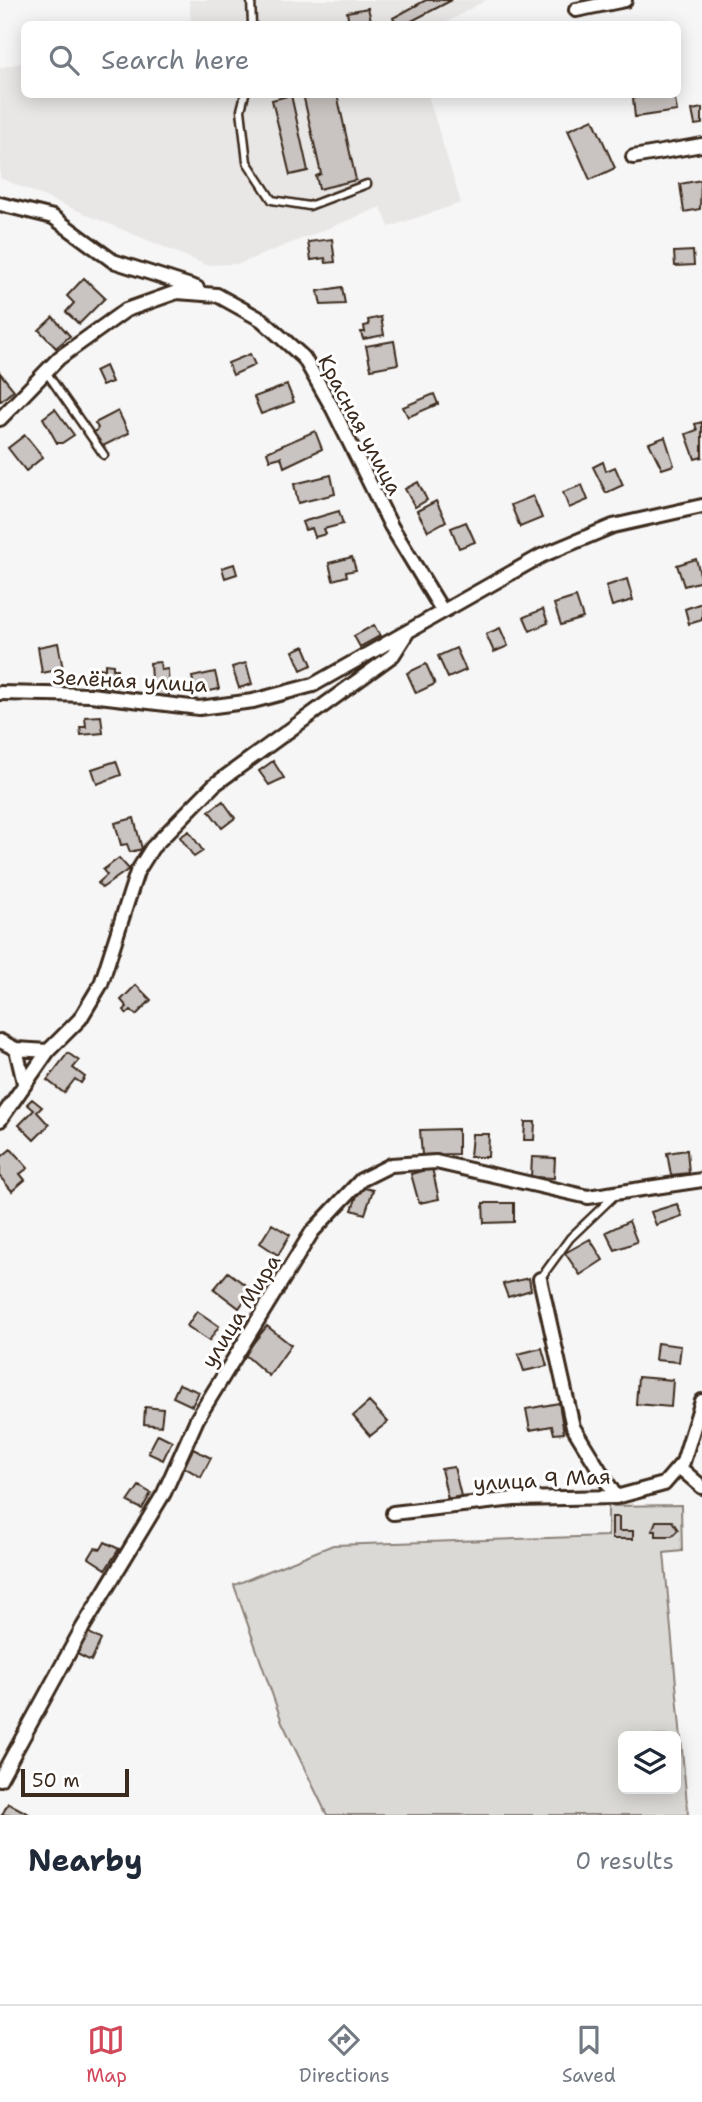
<!DOCTYPE html>
<meta charset="utf-8">
<style>
body{margin:0;font-family:"Shantell Sans",sans-serif;background:#f6f6f7;color:#1f2937}
.controls{position:absolute;right:21px;bottom:21px;display:grid;overflow:hidden;border-radius:10px;box-shadow:0 4px 18px #0003}
.controls button{width:63px;height:63px;display:grid;place-items:center;padding:0;border:0;border-bottom:2px solid #e0e1e3;background:#fff;color:#1f2937;font:35px sans-serif}
.scale{position:absolute;left:21px;bottom:18px;width:108px;box-sizing:border-box;padding-left:7px;border:4px solid #3b2a1e;border-top:0;font-size:19px;line-height:24px;white-space:nowrap;color:#3b2a1e;-webkit-text-stroke:5px #fff;paint-order:stroke}
.list{margin:0;padding:0;list-style:none}
h2{display:flex;justify-content:space-between;align-items:center;height:91px;margin:0;padding:0 28px;font-size:30px}
h2 small{font-size:23px;font-weight:400;color:#747a83}
.icon{flex:none;width:38px;height:38px;fill:none;stroke:currentColor;stroke-width:2;stroke-linecap:round;stroke-linejoin:round}
.map{position:relative;flex:none;width:702px;height:1815px;overflow:hidden}
.search{position:absolute;background:#fff;box-shadow:0 4px 18px #0003;left:21px;right:21px;top:21px;height:77px;display:flex;align-items:center;gap:18px;box-sizing:border-box;padding:0 24px;border-radius:10px;color:#747a83;font-size:26px}
.sheet{height:189px;background:#fff}
nav{display:flex;justify-content:space-around;align-items:center;box-sizing:border-box;height:98px;border-top:2px solid #e0e1e3;background:#fff;font-size:19px;color:#747a83}
nav a{display:grid;justify-items:center;gap:4px}
nav .on{color:#d1495b}
.map>svg:first-child{display:block}
.built{fill:#e9e7e6}
.green{fill:#dbd9d6;stroke:#8b827a;stroke-width:2;fill-rule:evenodd}
.building{fill:#c9c3c1;stroke:#3b2a1e;stroke-width:2}
.lines{fill:none;stroke-linecap:round;stroke-linejoin:round}
.lane-casing{stroke:#3b2a1e;stroke-width:11}
.street-casing{stroke:#3b2a1e;stroke-width:18}
.lane{stroke:#fff;stroke-width:6}
.street{stroke:#fff;stroke-width:12}
.labels{text-anchor:middle;stroke-width:6;stroke-linejoin:round;paint-order:stroke}
.street-label{font-size:21px;fill:#3b2a1e;stroke:#fff}
</style>
<div class="map">
<svg width="702" height="1815" viewBox="0 0 702 1815">
<rect width="100%" height="100%" fill="#f7f6f6"/>
<filter id="ink" filterUnits="userSpaceOnUse"><feTurbulence type="fractalNoise" baseFrequency=".0143" numOctaves="2"/><feDisplacementMap in="SourceGraphic" scale="14" xChannelSelector="R" yChannelSelector="G"/><feConvolveMatrix kernelMatrix="1 2 1 2 8 2 1 2 1" color-interpolation-filters="sRGB"/></filter>
<g filter="url(#ink)">
<path class="built" d="M189 0H486L444 24H191Z
M24 62V94L428 95 461 203 389 227 381 207 239 264 206 265 0 178V68Z"/>
<path class="green" d="M681 1505 682 1551 664 1553 688 1815H327L282 1722 234 1585 333 1545 608 1536V1506ZM623 1736H676V1789H623Z"/>
<path class="building" d="M426 0H452L406 24H396L393 18Z
M368 8 372 24H349L347 12Z
M303 94H337L356 180 319 189 316 176 321 174Z
M658 94H674L677 111 635 117 633 98Z
M291 95 308 171 290 175 272 100Z
M702 108V124L695 125 692 110Z
M593 119 615 168 590 180 568 130Z
M701 180 700 209 684 212 680 184Z
M332 239 335 262 326 263 325 258 311 260 308 242Z
M693 251 694 265 675 266 674 252Z
M84 278 105 298 79 324 66 312 74 303 67 296Z
M342 287 345 304 321 305 318 291Z
M53 317 70 336 56 348 39 330Z
M381 317 384 335 363 339 361 332H365L364 326 369 325 368 320Z
M394 341 398 364 371 369 366 346Z
M250 354 255 365 233 375 228 363Z
M105 366 112 382 102 386 95 371Z
M0 373 14 390 1 401H0Z
M287 385 294 402 261 414 254 397Z
M434 394 438 404 408 417 403 407Z
M55 409 74 435 62 443H57L43 418Z
M118 411 129 433 103 446 94 433 98 428 95 423Z
M702 422V457L695 459 686 434 697 430 695 424Z
M315 431 322 449 284 467 281 457 270 460 267 452Z
M25 435 43 457 26 471 8 448Z
M665 437 674 465 662 469 649 443Z
M603 462 606 471 615 467 623 485 606 493 593 467Z
M331 475 335 494 298 503 294 484Z
M418 482 427 500 415 507 405 489Z
M582 485 588 500 569 508 563 492Z
M533 496 542 518 520 527 511 505Z
M436 501 446 521 428 531 417 511Z
M339 511 343 524 324 529 326 534 315 537 312 528 305 530 302 522Z
M466 522 475 542 459 548 451 528Z
M352 557 356 570 346 572 347 576 333 580 329 563Z
M696 559 702 581 684 586 677 565Z
M234 564 237 574 225 578 222 568Z
M627 579 633 600 612 606 606 586Z
M576 597 583 618 561 625 554 604Z
M702 603V620L689 624 685 609Z
M543 609 548 623 530 631 524 617Z
M374 625 380 636 360 647 354 636Z
M500 628 508 646 494 652 486 634Z
M58 643 63 669 42 673 38 647Z
M304 646 312 665 301 670 293 651Z
M456 648 466 670 448 678 438 656Z
M160 662 161 670 168 669 169 696H152L150 663Z
M246 663 252 684 239 688 232 667Z
M105 664 113 665V669H117L116 687 98 686 99 668 105 669Z
M426 664 435 684 416 693 407 673Z
M215 672 219 689 196 694 192 677Z
M101 716 103 733 81 735 80 727H86L85 717Z
M116 761 121 775 97 784 92 769Z
M273 761 284 778 269 785 259 771Z
M223 801 235 818 222 828 209 811Z
M134 818 142 849 130 852 127 844 121 845 115 823Z
M189 831 203 851 194 857 180 837Z
M119 858 129 869 102 888 98 883 107 875 103 870Z
M136 985 151 1000 136 1015 131 1010 127 1014 124 1010 127 1007 121 1000Z
M68 1053 79 1061 73 1068 85 1077 81 1083 75 1079 64 1093 47 1080Z
M32 1099 42 1107 37 1112 49 1125 34 1140 19 1125 34 1110 27 1104Z
M525 1122H535L534 1140H524Z
M458 1129V1154L422 1155 420 1130Z
M472 1134H489L488 1157H470Z
M11 1149 28 1168 20 1174 25 1180 12 1191 0 1177V1158Z
M687 1150 689 1173 671 1175 667 1153Z
M532 1157 555 1158 554 1178 531 1177Z
M432 1168 439 1199 419 1203 411 1174Z
M360 1187 373 1190 365 1214 352 1210Z
M483 1203H514V1222L484 1223Z
M677 1204 682 1216 656 1225 651 1212Z
M629 1221 637 1242 615 1250 606 1232Z
M272 1224 290 1235 278 1255 260 1243Z
M590 1239 603 1260 580 1275 565 1253Z
M228 1272 252 1290 239 1308 214 1289Z
M529 1278 531 1290 508 1297 503 1284Z
M197 1311 219 1326 209 1341 187 1326Z
M267 1326 291 1345 269 1376 244 1354Z
M657 1343 681 1346 679 1362 655 1360Z
M542 1348 547 1366 524 1371 518 1354Z
M638 1377 673 1380 671 1407 636 1404Z
M179 1384 199 1392 192 1406 173 1397Z
M369 1402 388 1422 370 1436 353 1416Z
M559 1403 564 1433 554 1434 552 1426 530 1430 526 1409Z
M145 1407 163 1409 161 1426 144 1424Z
M158 1434 172 1441 163 1460 148 1453Z
M193 1449 211 1458 201 1477 184 1467Z
M454 1467 461 1496 448 1499 441 1469Z
M139 1486 151 1493 142 1509 128 1502Z
M612 1517H619V1531H633V1539H612Z
M656 1521H672L678 1530 672 1536H656V1531H652Z
M105 1542 119 1549 106 1569 89 1558 95 1548 101 1549Z
M88 1632 101 1640 91 1661 77 1654Z
M8 1803 29 1814 28 1815H2Z"/>
<g class="lines">
<defs>
<path id="lane" d="M251 0 252 24
M245 94 241 110 247 162 272 200 309 206 367 184
M46 372 104 455
M540 1279 570 1238 615 1195"/>
<path id="street" d="M576 10 625 0
M633 157 702 145
M0 204 53 217 113 261 197 288
M0 419 59 358 126 310 177 292 217 295 262 320 304 358 333 409 391 526 442 610
M0 693 91 695 199 708 253 701 313 685 541 556 613 526 702 506
M0 1041 16 1049 24 1083
M16 1049 48 1051
M0 1120 48 1051 80 1019 101 984 137 872 152 848 214 785 393 655 407 633
M540 1279 573 1427 616 1497
M679 1467 702 1487
M393 1513 514 1499 616 1497 664 1484 683 1462 702 1401
M0 1779 83 1627 164 1493 197 1419 312 1232 361 1180 391 1165 436 1162 588 1197 702 1180"/>
</defs>
<use href="#lane" class="lane-casing"/>
<use href="#street" class="street-casing"/>
<use href="#lane" class="lane"/>
<use href="#street" class="street"/>
</g>
</g>
<g class="labels">
<g class="street-label">
<text transform="translate(360 425) rotate(62)" y="7">Красная улица</text>
<text transform="translate(130 681) rotate(3)" y="7">Зелёная улица</text>
<text transform="translate(241 1311) rotate(-58)" y="7">улица Мира</text>
<text transform="translate(542 1480) rotate(-3)" y="7">улица 9 Мая</text>
</g>
</g>
</svg>
<div class="controls">
<button><svg class="icon" aria-label="layers" viewBox="0 0 24 24"><path d="M12 4l9 5-9 5-9-5zM3 14l9 5 9-5"/></svg></button>
</div>
<div class="scale">50 m</div>
<div class="search"><svg class="icon" aria-label="search" viewBox="0 0 24 24"><circle cx="10" cy="10" r="6"/><path d="M15 15l6 6"/></svg>Search here</div>
</div>
<section class="sheet">
<h2>Nearby<small>0 results</small></h2>
<ul class="list">
</ul>
</section>
<nav>
<a class="on"><svg class="icon" aria-label="map" viewBox="0 0 24 24"><path d="M3 6l6-2 6 2 6-2v14l-6 2-6-2-6 2zM9 4v14M15 6v14"/></svg>Map</a>
<a><svg class="icon" aria-label="directions" viewBox="0 0 24 24"><path d="M12 3l9 9-9 9-9-9zM9 14v-3h6M13 9l2 2-2 2"/></svg>Directions</a>
<a><svg class="icon" aria-label="saved" viewBox="0 0 24 24"><path d="M7 4h10v16l-5-4-5 4z"/></svg>Saved</a>
</nav>
